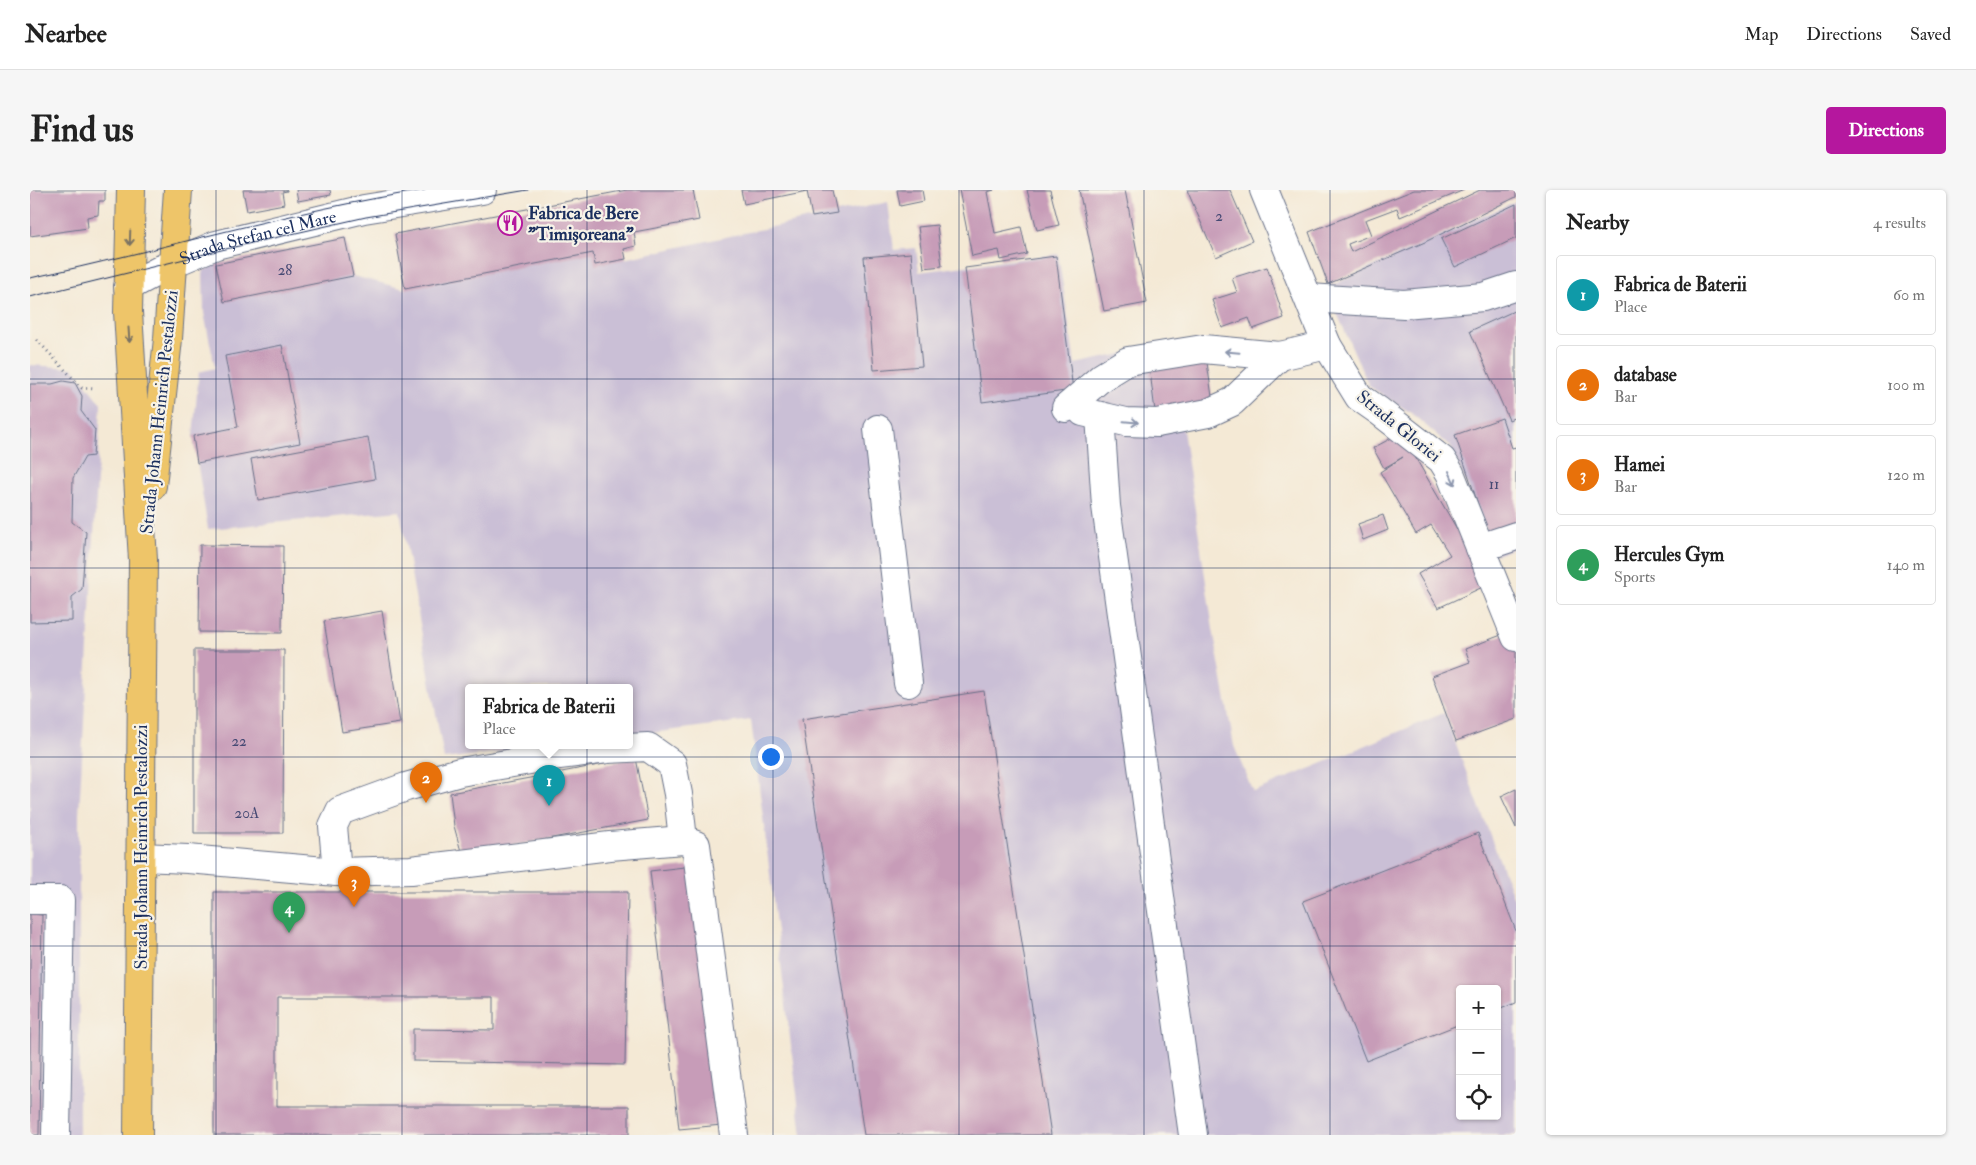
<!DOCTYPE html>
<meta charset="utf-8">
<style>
body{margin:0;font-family:"IM FELL Double Pica",serif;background:#f6f6f6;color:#222}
.controls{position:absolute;right:15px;bottom:15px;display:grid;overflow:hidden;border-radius:5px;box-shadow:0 1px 4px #0004}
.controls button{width:45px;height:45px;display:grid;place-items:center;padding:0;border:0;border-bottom:1px solid #e0e0e0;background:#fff;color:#222;font:25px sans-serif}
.you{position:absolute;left:740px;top:566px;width:18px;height:18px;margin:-12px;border:4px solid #fff;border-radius:50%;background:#1a73e8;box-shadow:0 0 0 8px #1a73e833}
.badge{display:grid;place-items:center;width:32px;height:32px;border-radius:50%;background:#b5179e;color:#fff;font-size:16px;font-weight:700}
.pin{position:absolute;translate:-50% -41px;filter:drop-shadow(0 1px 2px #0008)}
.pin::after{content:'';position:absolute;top:26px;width:18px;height:15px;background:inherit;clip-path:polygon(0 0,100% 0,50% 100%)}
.popup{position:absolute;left:435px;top:494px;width:168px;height:65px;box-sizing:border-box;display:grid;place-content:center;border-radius:5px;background:#fff;filter:drop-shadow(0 1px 4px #0005);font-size:16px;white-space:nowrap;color:#767676}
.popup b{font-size:19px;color:#222}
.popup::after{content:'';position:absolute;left:50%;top:100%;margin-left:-10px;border:10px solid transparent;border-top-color:#fff}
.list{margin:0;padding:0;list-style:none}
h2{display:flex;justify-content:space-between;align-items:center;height:65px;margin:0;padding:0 20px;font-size:21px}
h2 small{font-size:16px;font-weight:400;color:#767676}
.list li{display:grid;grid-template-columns:32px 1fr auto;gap:15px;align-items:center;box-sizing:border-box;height:80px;margin:0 10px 10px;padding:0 10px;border:1px solid #e0e0e0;border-radius:5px}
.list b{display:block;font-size:19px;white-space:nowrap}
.list p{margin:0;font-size:16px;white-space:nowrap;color:#767676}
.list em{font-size:16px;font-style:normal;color:#767676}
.icon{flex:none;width:28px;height:28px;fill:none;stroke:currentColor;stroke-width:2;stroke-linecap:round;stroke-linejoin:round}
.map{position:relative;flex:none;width:1486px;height:945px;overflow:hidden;border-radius:5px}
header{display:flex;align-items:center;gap:30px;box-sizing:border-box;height:70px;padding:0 25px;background:#fff;border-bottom:1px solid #e0e0e0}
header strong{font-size:24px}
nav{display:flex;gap:28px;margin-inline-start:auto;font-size:18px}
.intro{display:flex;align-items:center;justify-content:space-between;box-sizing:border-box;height:120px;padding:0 30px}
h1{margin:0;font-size:35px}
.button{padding:12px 22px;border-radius:5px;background:#b5179e;color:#fff;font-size:18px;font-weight:700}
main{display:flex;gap:30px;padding:0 30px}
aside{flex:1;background:#fff;border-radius:5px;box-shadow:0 1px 4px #0004}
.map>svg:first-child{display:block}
.industrial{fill:#cabfd6;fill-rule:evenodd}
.building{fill:#c79cb8}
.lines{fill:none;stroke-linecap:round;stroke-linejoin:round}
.minor-casing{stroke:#677088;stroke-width:30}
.major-casing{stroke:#677088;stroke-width:30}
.path{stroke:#677088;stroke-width:3;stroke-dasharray:1 4;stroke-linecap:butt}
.minor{stroke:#fff;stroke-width:28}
.major{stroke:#eec569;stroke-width:28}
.tram{stroke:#1b2f5e;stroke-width:1}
.oneway{stroke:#7a7263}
.oneway2{stroke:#8d97ae}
.grid{fill:none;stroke:#1b2f5e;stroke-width:1;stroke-opacity:0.55}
.labels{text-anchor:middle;stroke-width:4.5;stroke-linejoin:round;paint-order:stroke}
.number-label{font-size:15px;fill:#464a74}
.poi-label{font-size:18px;font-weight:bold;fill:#1b2f5e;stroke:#f7f3e8;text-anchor:start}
.street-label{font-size:18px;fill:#1b2f5e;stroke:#f7f3e8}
</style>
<header>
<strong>Nearbee</strong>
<nav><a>Map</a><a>Directions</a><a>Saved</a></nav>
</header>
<div class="intro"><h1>Find us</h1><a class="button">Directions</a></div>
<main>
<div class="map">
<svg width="1486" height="945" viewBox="0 0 1486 945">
<rect width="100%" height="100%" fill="#f7f3e8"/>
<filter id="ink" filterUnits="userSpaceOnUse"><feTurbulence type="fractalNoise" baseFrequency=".02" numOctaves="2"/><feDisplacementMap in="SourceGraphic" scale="10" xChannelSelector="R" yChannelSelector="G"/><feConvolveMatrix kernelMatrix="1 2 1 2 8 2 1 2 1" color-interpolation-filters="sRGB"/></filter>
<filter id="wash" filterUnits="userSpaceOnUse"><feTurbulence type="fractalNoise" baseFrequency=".0096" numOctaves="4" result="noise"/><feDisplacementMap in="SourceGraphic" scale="20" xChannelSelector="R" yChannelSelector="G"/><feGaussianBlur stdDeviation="1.12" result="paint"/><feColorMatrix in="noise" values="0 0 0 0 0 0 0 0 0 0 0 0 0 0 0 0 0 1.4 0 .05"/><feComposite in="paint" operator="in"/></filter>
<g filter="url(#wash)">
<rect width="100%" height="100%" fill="#f4e9d5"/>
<path class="industrial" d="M1486 11V357L1467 365 1421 257 1381 223 1339 196 1296 98Z
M858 12 864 60 886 58 889 82 1028 64 1045 174 1140 154 1183 439 1204 556 1223 602 1414 523 1486 714V945H772L721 530 599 546V497H439V555H528L414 569 370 321 178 339 163 246 169 182 185 178 174 123 173 81 186 74 315 48 323 86 375 99 563 63 566 75ZM1430 799H1467V926H1430Z
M0 175 43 178 71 214 49 625V945H0Z"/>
<g id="blocks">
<path class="building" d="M0 0H75V11H69L68 25 57 27 58 38 0 46Z
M213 0H257V1L252 2 254 14 217 21Z
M266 0H300L301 5 268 11Z
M597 0H663L669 30 604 42 606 56 594 59 596 69 565 75 563 63 375 99 365 44Z
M711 0H802L807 23 782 27 777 1 714 14Z
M867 0H892L894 11 870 16Z
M929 0H964L957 2 965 43 991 37 997 64 971 70 969 60 942 66Z
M997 0H1020L1029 35 1007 40Z
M1049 0H1095L1117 113 1074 121Z
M1157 0H1200L1222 51 1186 67Z
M1384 0H1434L1370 27 1367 18 1335 30 1341 45 1318 54 1321 62 1450 0H1486V7L1395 52 1298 94 1279 42Z
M1486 14V48L1425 77 1411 49Z
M907 35 912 76 894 78 888 37Z
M315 48 323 86 194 112 186 74Z
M881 63 892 176 844 180 834 67Z
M1026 66 1043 200 952 212 935 78Z
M1237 77 1254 128 1223 139 1219 128 1192 138 1182 110 1207 102 1202 88Z
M1486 120V227L1479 230 1440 141Z
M252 155 270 253 167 273 163 246 208 237 195 166Z
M1176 166 1183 213 1125 221 1119 174Z
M33 191 45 193 52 206 51 221 65 240 63 266 55 267 43 288 42 332 56 342 52 399 42 407V431L0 432V194H22Z
M1472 228 1482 258 1486 257V331L1457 341 1425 245Z
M1371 243 1459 394 1408 418 1388 384 1420 365 1401 335 1386 344 1350 282 1373 267 1354 278 1343 258Z
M338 247 345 289 228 310 221 269Z
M1353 325 1358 340 1333 350 1328 334Z
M170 355 253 356 252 443 169 442Z
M352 421 370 533 312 542 294 431Z
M1479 442 1486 461V529L1426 551 1402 486 1440 472 1435 459Z
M164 460H254L253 643H164Z
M954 501 1021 945H834L772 529Z
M606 568 618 630 432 665 424 636 420 603Z
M1486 599V638L1471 606Z
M1448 643 1486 741V812L1467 820V799H1430V834L1336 871 1273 711Z
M663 676 692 935 649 939 620 681Z
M184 702H598L595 875 383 871V839L464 840V807H247V916H599V945H184Z
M0 724 12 725 9 945H0Z"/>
</g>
</g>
<g filter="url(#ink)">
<use href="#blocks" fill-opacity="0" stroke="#677088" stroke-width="1"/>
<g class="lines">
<defs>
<g id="minor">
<path d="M1234 0 1297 155 1329 207 1349 221 1412 270 1420 283 1486 447"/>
<path id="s1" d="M98 97 143 73 186 55 334 19 452 0"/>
<path d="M1279 108 1374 114 1453 107 1486 96"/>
<path d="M1036 218 1072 187 1098 171 1173 159 1250 166 1297 155"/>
<path d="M1053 222 1096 232 1127 233 1178 223 1202 212 1250 166"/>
<path d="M1070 226 1076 316 1163 945"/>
<path d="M848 239 878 493"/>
<path d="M1450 358 1486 346"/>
<path d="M111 667 158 669 307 682 381 680 580 656 653 650 666 655 704 945"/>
<path d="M307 682 303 636 310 621 376 597 430 582 529 565 577 559 618 557 642 574 648 604 653 650"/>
<path d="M0 710H30L26 945"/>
</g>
<path id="major" d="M101 0 98 122 113 370 108 945
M122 296 138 149 148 0"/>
</defs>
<use href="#minor" class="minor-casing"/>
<use href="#major" class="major-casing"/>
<path class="path" d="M7 150 52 198 66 199"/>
<use href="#minor" class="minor"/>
<use href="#major" class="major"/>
<path class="tram" d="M0 88C132 60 262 20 395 0
M0 107 187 61 336 27 498 0"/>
</g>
<defs><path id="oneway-shaft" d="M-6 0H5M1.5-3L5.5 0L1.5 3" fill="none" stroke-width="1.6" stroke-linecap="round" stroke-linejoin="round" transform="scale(1.25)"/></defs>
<g class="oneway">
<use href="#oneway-shaft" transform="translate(100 48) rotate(92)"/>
<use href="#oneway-shaft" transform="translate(99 145) rotate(86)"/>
</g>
<g class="oneway2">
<use href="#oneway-shaft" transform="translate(1202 162) rotate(-175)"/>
<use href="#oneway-shaft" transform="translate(1101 232) rotate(5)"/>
<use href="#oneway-shaft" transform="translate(1422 288) rotate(66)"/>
</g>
</g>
<path class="grid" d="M186 0V945M372 0V945M557 0V945M743 0V945M929 0V945M1114 0V945M1300 0V945M0 189H1486M0 378H1486M0 567H1486M0 756H1486"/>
<defs>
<symbol id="restaurant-ring" viewBox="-11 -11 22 22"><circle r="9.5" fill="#f7f3e8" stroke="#b5179e" stroke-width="1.5"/><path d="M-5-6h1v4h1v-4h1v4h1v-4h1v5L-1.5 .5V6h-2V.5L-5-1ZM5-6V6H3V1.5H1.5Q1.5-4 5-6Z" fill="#b5179e"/></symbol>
</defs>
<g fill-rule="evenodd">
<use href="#restaurant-ring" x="466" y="19" width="28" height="28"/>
</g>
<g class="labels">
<g class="number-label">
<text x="1189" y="31">2</text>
<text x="255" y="85">28</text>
<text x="1464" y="299">11</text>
<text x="209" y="556">22</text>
<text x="217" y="628">20A</text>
</g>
<g class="poi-label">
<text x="498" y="29">Fabrica de Bere<tspan x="498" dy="21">"Timișoreana"</tspan></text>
</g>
<g class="street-label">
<text dy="6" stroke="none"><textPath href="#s1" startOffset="140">Strada Ștefan cel Mare</textPath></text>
<text transform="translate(129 222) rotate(-84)" y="6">Strada Johann Heinrich Pestalozzi</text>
<text transform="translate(1369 236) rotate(39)" y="6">Strada Gloriei</text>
<text transform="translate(111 657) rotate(-90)" y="6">Strada Johann Heinrich Pestalozzi</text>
</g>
</g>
</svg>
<div class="controls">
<button>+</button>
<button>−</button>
<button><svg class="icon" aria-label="locate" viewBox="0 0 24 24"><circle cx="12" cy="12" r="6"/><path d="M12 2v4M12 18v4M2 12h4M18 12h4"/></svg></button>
</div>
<div class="you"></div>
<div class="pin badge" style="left:519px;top:616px;background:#0f9aa8">1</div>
<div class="popup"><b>Fabrica de Baterii</b>Place</div>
<div class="pin badge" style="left:396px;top:613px;background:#e8710a">2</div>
<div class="pin badge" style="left:324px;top:717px;background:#e8710a">3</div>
<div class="pin badge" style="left:259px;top:743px;background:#2e9e5b">4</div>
</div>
<aside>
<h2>Nearby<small>4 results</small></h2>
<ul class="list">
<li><span class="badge" style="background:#0f9aa8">1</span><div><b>Fabrica de Baterii</b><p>Place</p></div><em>60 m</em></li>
<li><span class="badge" style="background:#e8710a">2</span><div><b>database</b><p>Bar</p></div><em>100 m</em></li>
<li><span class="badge" style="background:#e8710a">3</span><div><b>Hamei</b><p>Bar</p></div><em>120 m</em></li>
<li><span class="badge" style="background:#2e9e5b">4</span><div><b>Hercules Gym</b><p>Sports</p></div><em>140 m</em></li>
</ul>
</aside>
</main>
